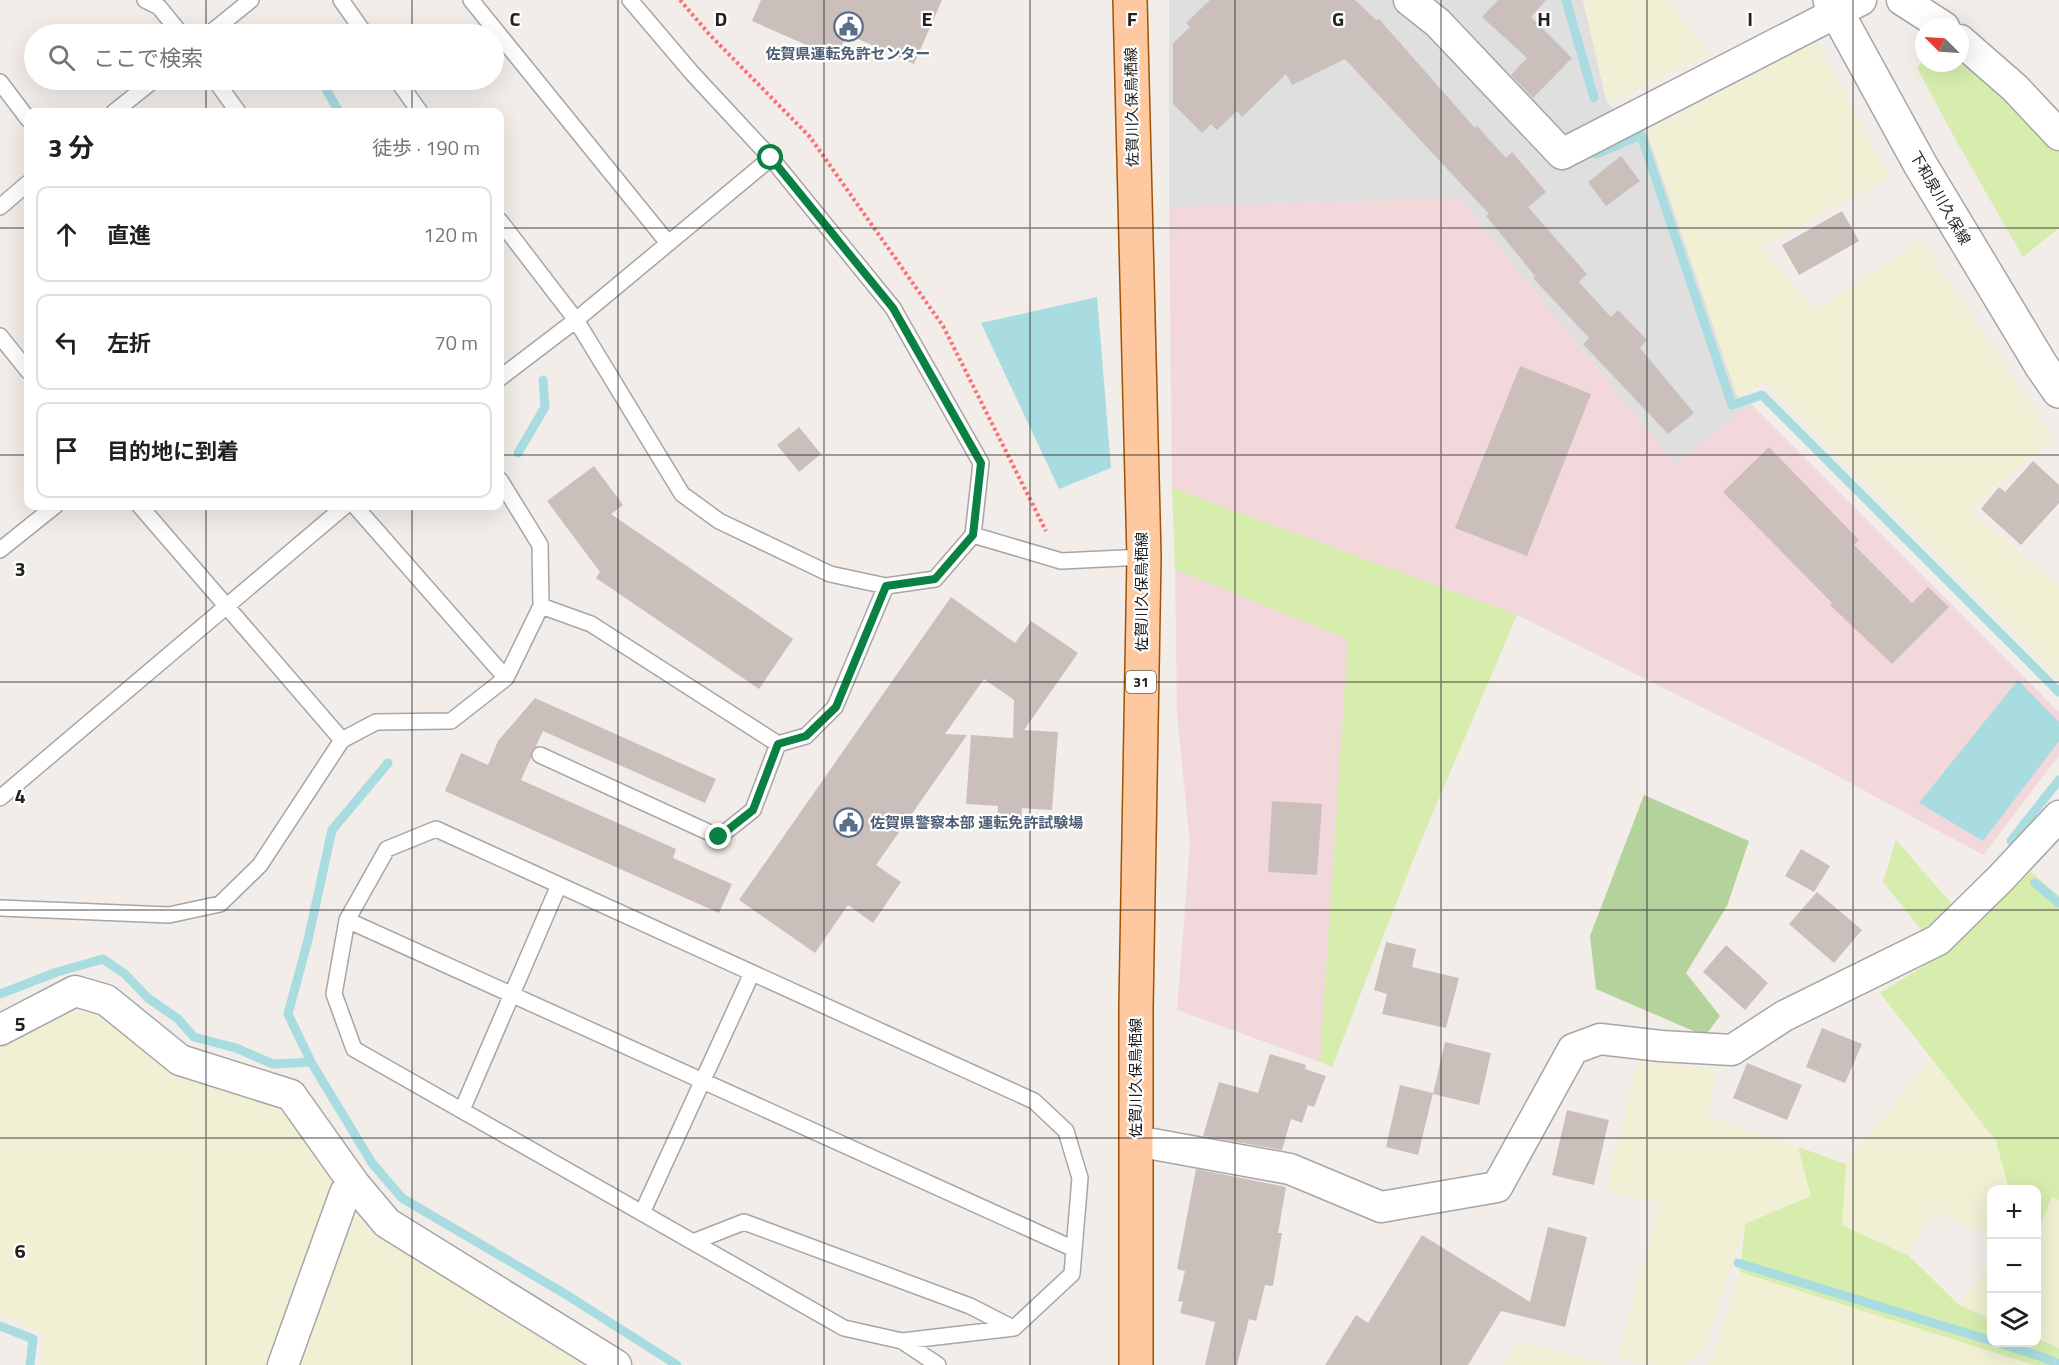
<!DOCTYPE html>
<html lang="ja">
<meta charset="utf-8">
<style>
body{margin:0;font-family:"Titillium Web","Noto Sans JP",sans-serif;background:#f2f2f2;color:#202124}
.controls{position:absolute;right:18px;bottom:18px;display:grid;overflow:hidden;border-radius:12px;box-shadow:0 6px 24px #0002}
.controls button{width:54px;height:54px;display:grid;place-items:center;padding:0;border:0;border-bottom:2px solid #e0e0e0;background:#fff;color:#202124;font:30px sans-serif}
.compass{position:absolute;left:1915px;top:18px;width:54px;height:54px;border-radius:50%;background:#fff;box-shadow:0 6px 24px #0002;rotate:294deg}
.stop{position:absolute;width:18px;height:18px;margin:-14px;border:4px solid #0b8043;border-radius:50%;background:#fff}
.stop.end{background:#0b8043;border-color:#fff;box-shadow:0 2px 6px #0008}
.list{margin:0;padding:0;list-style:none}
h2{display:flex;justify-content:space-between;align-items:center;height:78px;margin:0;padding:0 24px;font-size:26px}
h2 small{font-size:20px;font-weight:400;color:#757577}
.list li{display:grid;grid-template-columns:39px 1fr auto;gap:18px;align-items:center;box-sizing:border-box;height:96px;margin:0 12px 12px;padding:0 12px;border:2px solid #e0e0e0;border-radius:12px}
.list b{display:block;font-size:22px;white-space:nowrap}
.list em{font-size:20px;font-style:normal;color:#757577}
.icon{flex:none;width:33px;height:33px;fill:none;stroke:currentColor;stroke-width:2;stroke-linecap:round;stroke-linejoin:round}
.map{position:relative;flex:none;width:2059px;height:1365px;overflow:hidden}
.search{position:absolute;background:#fff;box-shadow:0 6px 24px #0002;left:24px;top:24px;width:480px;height:66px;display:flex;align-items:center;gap:15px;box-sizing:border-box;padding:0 21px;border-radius:33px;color:#757577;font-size:22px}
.panel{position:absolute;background:#fff;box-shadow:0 6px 24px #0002;left:24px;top:108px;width:480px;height:402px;border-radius:12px}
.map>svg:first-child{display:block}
.residential{fill:#e0dfdf}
.commercial{fill:#f3d8db}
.farmland{fill:#f1efd4}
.grass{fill:#d6edae}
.forest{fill:#b4d29c}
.water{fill:#a8dce0}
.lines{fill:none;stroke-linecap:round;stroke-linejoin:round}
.stream{stroke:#a8dce0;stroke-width:9}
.building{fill:#cabfbb}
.service-casing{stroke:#a6a6a6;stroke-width:18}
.minor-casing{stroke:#a6a6a6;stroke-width:33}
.tertiary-casing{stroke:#a6a6a6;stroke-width:36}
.primary-casing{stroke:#9f5300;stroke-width:36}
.path{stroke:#fe6e74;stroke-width:4;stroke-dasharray:3 3;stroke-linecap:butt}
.service{stroke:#fff;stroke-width:15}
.minor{stroke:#fff;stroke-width:30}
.tertiary{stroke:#fff;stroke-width:33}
.primary{stroke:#fec8a1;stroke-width:33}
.route{stroke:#0b8043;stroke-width:8}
.grid{fill:none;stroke:#222;stroke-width:1.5;stroke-opacity:0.55}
.labels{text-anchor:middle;stroke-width:4.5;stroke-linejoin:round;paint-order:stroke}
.shield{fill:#fff;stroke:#646464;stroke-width:1.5}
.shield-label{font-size:14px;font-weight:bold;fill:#222}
.service-label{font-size:15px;font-weight:bold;fill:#4e5e75;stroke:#fff}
.street-label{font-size:15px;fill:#222;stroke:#fff}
.grid-label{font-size:20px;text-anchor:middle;font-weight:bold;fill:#222;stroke:#fff;stroke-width:4.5;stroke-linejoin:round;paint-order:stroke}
</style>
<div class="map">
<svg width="2059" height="1365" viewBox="0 0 2059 1365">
<rect width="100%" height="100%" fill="#f2ede8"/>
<path class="residential" d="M1169 0H1583L1607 103 1647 132 1738 398 1751 404 1675 464 1459 198 1169 207Z"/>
<path class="commercial" d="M1459 198 1675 464 1751 404 2059 712V756L1983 855 1819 766 1517 615 1172 488 1169 207Z
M1175 569 1348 639 1320 1062 1177 1010 1190 844 1177 713Z"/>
<path class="farmland" d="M1583 0H1666L1709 54 1607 103Z
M1816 41 1890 178 1760 246 1815 310 1920 240 2053 438 1969 510 2059 586V679L1765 382 1738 398 1647 132Z
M70 1010 101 1016 171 1071 289 1109 329 1172 593 1365H39L44 1333 0 1315V1042Z
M1930 1059 1996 1141 2009 1189 1992 1190 1991 1237 1931 1211 1909 1256 1842 1225 1846 1164Z
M1639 1060 1715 1070 1709 1117 1798 1147 1812 1196 1745 1224 1704 1351 1684 1365H1654L1618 1358 1660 1203 1606 1191Z
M2052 1197 2059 1200V1348L2037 1338V1233Z
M1991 1241V1319L1959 1305 1986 1269Z
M1740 1272 2034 1365H1707L1711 1363Z
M1519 1342 1612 1365H1504Z"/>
<path class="grass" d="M1924 58V63H1960V58L2002 90 2059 149V228L2023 257 1953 135 1917 68Z
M1172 488 1517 615 1415 855 1332 1067 1320 1062 1348 639 1175 569Z
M1896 840 1972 927 2031 872 2059 896V1200L2052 1197 2037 1233 2036 1190 2009 1189 1996 1141 1880 993 1941 955 1883 882Z
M1798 1147 1846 1164 1842 1225 1909 1256 1959 1305 1991 1319 1992 1342H2036L2037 1338 2059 1348V1365H2034L1740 1272 1745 1224 1811 1196Z"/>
<path class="forest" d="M1644 795 1749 841 1727 906 1686 973 1720 1016 1705 1036 1596 989 1590 936Z"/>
<path class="water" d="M1097 297 1111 468 1059 489 981 323Z
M2018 680 2059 722V741L1983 841 1919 803Z"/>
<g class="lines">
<path class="stream" d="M1566 0 1594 98
M295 31 297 34
M321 80 339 112
M1596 154 1641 135 1732 405 1762 395 2059 692
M518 453 545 407 543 380
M388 763 332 830 308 940 288 1014 311 1062 372 1163 402 1198 562 1292 677 1365
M2011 841 2059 780
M2035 883 2059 903
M0 994 57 972 103 959 125 974 148 998 178 1019 194 1037 236 1048 273 1064 311 1062
M1738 1263 1992 1341
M0 1326 33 1339 30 1365
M1996 1342 2045 1358 2059 1364"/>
</g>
<path class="building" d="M761 0H942L914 64 847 34 836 58 752 21Z
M1210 0H1355L1376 20 1379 19 1475 128 1477 126 1506 158 1512 152 1546 192 1528 207 1587 274 1579 282 1611 317 1618 310 1647 340 1640 348 1694 413 1668 434 1583 344 1589 338 1533 278 1535 276 1486 216 1489 214 1345 59 1292 85 1286 74 1242 117 1237 111 1217 130 1211 124 1202 133 1173 104V43L1190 27 1186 23Z
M1498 0H1546L1531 17 1572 58 1533 98 1511 75 1527 58 1482 17Z
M1621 156 1640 181 1606 206 1588 182Z
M1842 211 1859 241 1799 275 1782 245Z
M1520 366 1591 394 1527 556 1455 528Z
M799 427 821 454 799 472 777 445Z
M1769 447 1859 540 1854 545 1912 603 1928 587 1949 607 1892 664 1830 605 1832 603 1723 492Z
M2033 461 2059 485V503L2021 545 1981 509 1999 487 2005 492Z
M594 466 623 505 611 514 793 639 759 689 596 578 600 572 547 501Z
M951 597 1015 643 1031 621 1078 653 1024 730 1058 732 1052 810 1022 808 1021 824 997 823 998 806 966 804 971 735 1013 738 1014 700 984 679 945 734 967 735 876 865 901 882 873 923 848 905 815 953 739 900Z
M535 698 716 779 705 803 543 731 536 746 531 752V758L521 780 676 849 673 858 732 884 719 913 445 791 461 753 488 765 498 741Z
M1272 801 1322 804 1317 875 1268 872Z
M1801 849 1830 866 1814 892 1785 876Z
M1817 892 1862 930 1834 963 1789 924Z
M1386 942 1416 949 1412 967 1459 978 1446 1028 1382 1014 1387 994 1374 990Z
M1726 945 1768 983 1745 1010 1703 972Z
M1822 1028 1862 1044 1845 1083 1806 1067Z
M1445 1042 1491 1053 1479 1105 1433 1094Z
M1270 1054 1306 1065 1305 1069 1326 1076 1314 1107 1308 1105 1302 1123 1291 1119 1282 1150 1203 1136 1219 1082 1258 1093Z
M1747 1063 1802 1085 1787 1120 1733 1098Z
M1400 1085 1433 1093 1418 1155 1386 1147Z
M1567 1110 1609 1120 1594 1185 1552 1175Z
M1196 1169 1286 1187 1278 1233H1282L1273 1286 1265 1285 1256 1321 1249 1319 1237 1365H1205L1215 1322 1180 1313 1183 1302 1178 1301 1185 1271 1177 1269Z
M1548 1227 1587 1237 1565 1327 1501 1311 1468 1365H1325L1356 1315 1368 1323 1422 1235 1530 1302Z"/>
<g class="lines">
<defs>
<path id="service" d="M145 0 159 7 181 34
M341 0 365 34
M471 0 668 243
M630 0 692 73 771 158 893 308 981 463 973 535
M209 34 251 0
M215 80 238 112
M397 80 420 112
M0 82 28 119
M114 112 154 80
M0 207 28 183
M500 221 576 320 682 494 719 521 830 574 886 586 935 579 973 535 1061 561 1144 557
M0 336 28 371
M500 378 576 320 771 158
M140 506 342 740
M355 506 506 678
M0 550 55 506
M541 606 591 624 778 744 806 736 835 707 886 586
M540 755 719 837 753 810 778 744
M0 798 345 506
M436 829 1034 1101 1066 1131 1080 1178 1072 1274 1014 1328 902 1341 844 1328 354 1049 334 994 347 920 387 849Z
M0 908 169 915 220 904 260 865 342 740 376 722 451 721 506 678 541 606 540 545 500 480
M347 920 1074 1249
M462 1110 559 885
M642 1213 752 973
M693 1242 744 1222 970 1306 1013 1328
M902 1341 938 1365"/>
<path id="minor" d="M1409 0 1438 23 1562 154 1861 0
M1902 0 1944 27
M1960 40 2015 88 2059 135
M0 1030 75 991 106 1000 180 1060 291 1095 355 1185 345 1193 283 1365
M1136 1141 1290 1169 1381 1207 1497 1187 1573 1049 1600 1039 1661 1046 1732 1050 1784 1016 1938 940 2001 878 2059 816
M355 1185 387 1223 616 1365"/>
<path id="tertiary" d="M1830 0 1920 164 2041 365 2059 391"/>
<path id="primary" d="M1130 0 1144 557 1136 1007V1365"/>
</defs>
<use href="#service" class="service-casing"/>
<use href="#minor" class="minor-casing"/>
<use href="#tertiary" class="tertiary-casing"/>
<use href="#primary" class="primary-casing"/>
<path class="path" d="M680 0 709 34 810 137 943 326 1046 531"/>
<use href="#service" class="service"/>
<use href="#minor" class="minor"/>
<use href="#tertiary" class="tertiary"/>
<use href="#primary" class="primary"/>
</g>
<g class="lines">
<path class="route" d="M719 837 753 810 778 744 806 736 836 707 886 586 935 579 973 535 981 463 893 308 771 158"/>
</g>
<path class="grid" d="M206 0V34M412 0V34M618 0V1365M824 0V1365M1030 0V1365M1235 0V1365M1441 0V1365M1647 0V1365M1853 0V1365M206 80V112M412 80V112M0 228H28M500 228H2059M0 455H28M500 455H2059M206 506V1365M412 506V1365M0 682H2059M0 910H2059M0 1138H2059"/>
<defs>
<symbol id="civic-ring" viewBox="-11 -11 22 22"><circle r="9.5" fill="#fff" stroke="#5c6f8a" stroke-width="1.5"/><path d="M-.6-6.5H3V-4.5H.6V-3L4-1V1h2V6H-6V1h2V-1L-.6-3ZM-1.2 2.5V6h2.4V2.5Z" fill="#5c6f8a"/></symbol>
</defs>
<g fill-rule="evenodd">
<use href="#civic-ring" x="832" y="10" width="33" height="33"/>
<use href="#civic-ring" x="832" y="806" width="33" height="33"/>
</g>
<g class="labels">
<rect class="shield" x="1126" y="671" width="30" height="22" rx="4.5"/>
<g class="shield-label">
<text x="1141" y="687">31</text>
</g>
<g class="service-label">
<text x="848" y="59">佐賀県運転免許センター</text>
<text x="870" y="828" text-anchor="start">佐賀県警察本部 運転免許試験場</text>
</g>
<g class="street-label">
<text transform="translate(1132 107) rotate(-91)" y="5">佐賀川久保鳥栖線</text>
<text transform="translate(1940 198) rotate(60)" y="5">下和泉川久保線</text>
<text transform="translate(1142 592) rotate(-90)" y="5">佐賀川久保鳥栖線</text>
<text transform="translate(1136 1078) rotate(-90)" y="5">佐賀川久保鳥栖線</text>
</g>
</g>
<g class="grid-label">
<text x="515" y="26">C</text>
<text x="721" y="26">D</text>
<text x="927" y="26">E</text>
<text x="1132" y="26">F</text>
<text x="1338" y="26">G</text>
<text x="1544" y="26">H</text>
<text x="1750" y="26">I</text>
<text x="20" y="576">3</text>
<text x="20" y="803">4</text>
<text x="20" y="1031">5</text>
<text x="20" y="1258">6</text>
</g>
</svg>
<div class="controls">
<button>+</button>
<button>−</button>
<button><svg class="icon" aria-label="layers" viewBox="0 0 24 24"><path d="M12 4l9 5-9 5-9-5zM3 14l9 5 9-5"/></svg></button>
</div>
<svg class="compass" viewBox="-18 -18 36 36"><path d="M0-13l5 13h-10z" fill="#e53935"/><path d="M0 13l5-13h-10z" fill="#757577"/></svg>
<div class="stop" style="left:771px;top:158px"></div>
<div class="stop end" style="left:719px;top:837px"></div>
<div class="search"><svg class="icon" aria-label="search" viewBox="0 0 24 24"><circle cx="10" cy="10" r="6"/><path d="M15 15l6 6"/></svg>ここで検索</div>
<section class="panel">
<h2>3 分<small>徒歩 · 190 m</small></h2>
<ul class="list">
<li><svg class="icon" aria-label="ahead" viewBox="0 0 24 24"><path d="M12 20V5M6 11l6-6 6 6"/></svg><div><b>直進</b></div><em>120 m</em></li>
<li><svg class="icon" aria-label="left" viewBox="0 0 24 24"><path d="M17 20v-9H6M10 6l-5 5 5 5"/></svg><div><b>左折</b></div><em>70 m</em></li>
<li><svg class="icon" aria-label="arrive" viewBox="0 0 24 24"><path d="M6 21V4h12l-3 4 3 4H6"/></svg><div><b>目的地に到着</b></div></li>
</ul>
</section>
</div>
